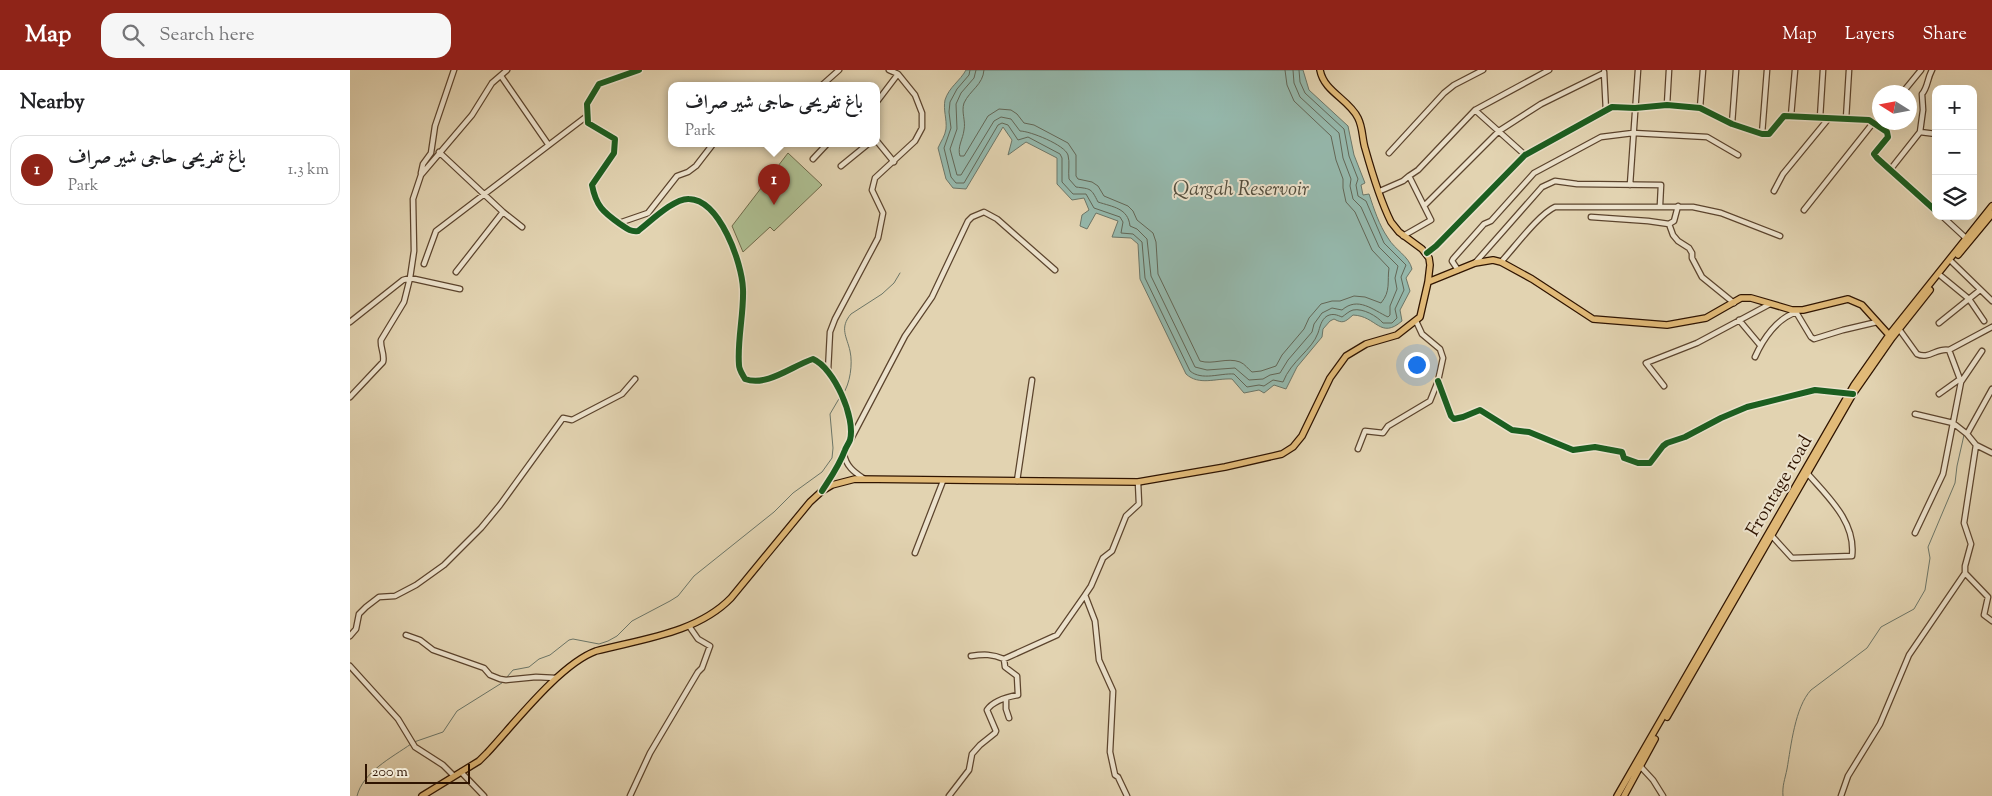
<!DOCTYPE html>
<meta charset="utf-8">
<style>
body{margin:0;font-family:"Sorts Mill Goudy",Amiri,serif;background:#f6f6f6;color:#202124}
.controls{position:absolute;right:15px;top:15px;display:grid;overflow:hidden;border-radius:10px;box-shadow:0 5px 20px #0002}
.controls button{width:45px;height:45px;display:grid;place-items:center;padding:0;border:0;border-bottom:1px solid #e0e0e0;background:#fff;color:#202124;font:25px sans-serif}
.compass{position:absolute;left:1522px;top:15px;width:45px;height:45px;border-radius:50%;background:#fff;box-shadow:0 5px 20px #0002;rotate:281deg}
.scale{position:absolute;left:15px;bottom:12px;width:105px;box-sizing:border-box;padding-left:5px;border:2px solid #2f1401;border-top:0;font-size:14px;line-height:18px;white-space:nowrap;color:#2f1401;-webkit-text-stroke:4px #ece2cc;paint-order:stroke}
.you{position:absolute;left:1066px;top:294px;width:18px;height:18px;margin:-12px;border:4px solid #fff;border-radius:50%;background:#1a73e8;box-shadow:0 0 0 8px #1a73e833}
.badge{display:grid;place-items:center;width:32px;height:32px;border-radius:50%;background:#8f2418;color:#fff;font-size:16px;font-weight:700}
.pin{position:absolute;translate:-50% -41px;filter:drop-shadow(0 1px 2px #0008)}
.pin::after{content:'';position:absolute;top:26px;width:18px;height:15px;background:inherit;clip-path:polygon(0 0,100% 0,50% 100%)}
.popup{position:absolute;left:318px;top:12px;width:212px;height:65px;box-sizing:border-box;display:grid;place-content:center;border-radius:10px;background:#fff;filter:drop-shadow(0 1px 4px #0005);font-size:16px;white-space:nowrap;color:#757577}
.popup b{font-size:19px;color:#202124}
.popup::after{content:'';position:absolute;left:50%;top:100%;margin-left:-10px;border:10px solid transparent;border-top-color:#fff}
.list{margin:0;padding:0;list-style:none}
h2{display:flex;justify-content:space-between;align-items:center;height:65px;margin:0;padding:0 20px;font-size:21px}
h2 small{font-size:16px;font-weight:400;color:#757577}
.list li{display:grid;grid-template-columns:32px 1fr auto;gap:15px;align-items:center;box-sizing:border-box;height:70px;margin:0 10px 10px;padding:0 10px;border:1px solid #e0e0e0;border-radius:15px}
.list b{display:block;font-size:19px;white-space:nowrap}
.list p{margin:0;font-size:16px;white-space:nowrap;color:#757577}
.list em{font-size:16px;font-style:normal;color:#757577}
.icon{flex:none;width:28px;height:28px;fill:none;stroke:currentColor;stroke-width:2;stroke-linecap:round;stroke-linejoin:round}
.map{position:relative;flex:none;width:1642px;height:726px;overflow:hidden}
header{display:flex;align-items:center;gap:30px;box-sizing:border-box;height:70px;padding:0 25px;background:#8f2418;color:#fff}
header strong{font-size:24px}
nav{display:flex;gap:28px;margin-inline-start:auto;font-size:18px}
.search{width:350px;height:45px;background:#f6f6f6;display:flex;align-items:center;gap:12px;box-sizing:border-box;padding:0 18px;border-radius:15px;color:#757577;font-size:19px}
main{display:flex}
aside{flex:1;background:#fff}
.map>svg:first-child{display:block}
.green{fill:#adbe91;stroke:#6e6949}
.water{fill:#95b8ac;stroke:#6c7668}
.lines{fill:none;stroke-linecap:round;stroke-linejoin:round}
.shore{stroke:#626656;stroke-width:1}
.stream{stroke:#6c7668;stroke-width:1}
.minor-casing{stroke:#5c442d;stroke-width:7}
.major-casing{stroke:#2f1401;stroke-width:8}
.minor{stroke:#ece2cc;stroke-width:4.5}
.major{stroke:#e1ba78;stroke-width:5.5}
.cycleway-casing{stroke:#ece2cc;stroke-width:9}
.cycleway{stroke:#1b5e20;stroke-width:6}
.labels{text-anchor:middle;stroke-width:4;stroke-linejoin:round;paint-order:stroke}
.street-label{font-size:19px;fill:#2f1401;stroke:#ece2cc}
.water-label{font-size:20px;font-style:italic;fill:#534d3d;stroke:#ece2cc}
</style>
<header>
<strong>Map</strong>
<div class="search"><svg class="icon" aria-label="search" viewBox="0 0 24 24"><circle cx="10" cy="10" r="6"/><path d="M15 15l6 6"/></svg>Search here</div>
<nav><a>Map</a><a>Layers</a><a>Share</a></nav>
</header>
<main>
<aside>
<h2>Nearby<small></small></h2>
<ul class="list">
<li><span class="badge">1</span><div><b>باغ تفریحی حاجی شیر صراف</b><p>Park</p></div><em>1.3 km</em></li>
</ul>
</aside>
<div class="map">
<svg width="1642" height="726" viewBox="0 0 1642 726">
<rect width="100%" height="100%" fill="#e2d3b1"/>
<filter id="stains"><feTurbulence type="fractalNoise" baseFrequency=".004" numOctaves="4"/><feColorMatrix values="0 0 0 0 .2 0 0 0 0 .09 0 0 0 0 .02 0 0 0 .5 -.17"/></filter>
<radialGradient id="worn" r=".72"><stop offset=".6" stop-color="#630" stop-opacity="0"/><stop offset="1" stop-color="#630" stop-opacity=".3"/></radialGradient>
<path class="green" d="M438 83 472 115 424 161 420 157 393 182 382 156Z"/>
<path class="water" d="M616 0H953L959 20 998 56 1004 85 1015 113 1011 115 1013 125 1019 124C1024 139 1029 155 1038 168 1045 180 1059 186 1062 199L1056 208 1060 221 1050 240 1052 251C1030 270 1027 246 1003 245 995 252 993 254 984 249L980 251 973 259 972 267 947 297 936 319 924 315 914 323 909 320 894 323 882 309C866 308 849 316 836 304L790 209 788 174 781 168 762 167 768 151 746 143 737 159 730 156 732 145 739 140 734 128 722 130 707 114V88L676 72 658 85 662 70 653 57 616 119 603 118 596 109 588 78C591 71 595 66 596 59 597 49 593 40 595 30 599 17 610 11 616 0Z"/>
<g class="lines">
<path class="shore" d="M620 0 619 5 607 19 600 32 599 42 601 58 594 78 601 107 606 113H614L648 55 652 53 658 55 668 70 678 67 710 84 712 88V112L723 124H736L744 138 770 147 773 152 771 163 783 164 792 172 795 208 840 301C852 311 870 303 884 304L897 317 909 315 914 316 923 310 933 312C941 291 962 280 968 263 970 257 971 250 977 246 983 243 987 245 992 247 995 245 999 241 1003 240 1013 238 1027 246 1033 253H1042L1047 248 1045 239 1054 220 1051 207 1056 195 1034 173 1016 131 1008 126 1006 115 1008 109 999 86 994 59 955 23 950 12 949 0
M626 0 624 8 611 23 606 34 607 59 600 79 607 105H611L644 51 651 47 661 49 670 61C680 61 715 75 718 85 720 92 718 102 719 109L726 117C741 119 741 118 748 132 763 137 778 138 780 156L787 159 797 169 801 206 845 297 857 300 885 298 899 310 913 309 920 305 930 303 938 290 962 262 964 254 972 243 982 238 992 240C1008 226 1023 240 1038 247L1040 245V236L1047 219 1045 208 1048 196 1029 177 1011 137 1003 129 1000 116 1001 109 993 88 989 63 950 27 944 13 943 0
M634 0C633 15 620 20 614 33 611 42 616 51 614 60 613 69 607 77 610 86H614L638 46 649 39 661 40 667 44 674 53 684 55 718 73 726 85V106L728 109 742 112 748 116 754 126 778 136 783 141 787 150 803 163 806 172 808 204 850 291C863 295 877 287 890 292 895 294 898 299 902 302L911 301 926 296 932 285 954 259 959 248 971 234 982 231H990L1004 226 1015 227 1031 233C1041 221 1037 212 1039 198L1022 180 1005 142 996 132 993 118V109L986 90 981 66 944 31 937 15 935 0"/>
<path class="stream" d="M493 324C500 314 503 294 500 281 497 267 489 258 501 244L532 224 544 213 550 203
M157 607 163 600 179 597 189 589 200 585 219 570 223 569 249 574 258 571 267 566 282 551 320 531 328 526 344 506 424 442 443 423 472 402 482 388 483 378 480 344 490 327
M64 672 93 662 107 641 155 611
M7 726C13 702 41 688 61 674
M1433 726C1432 716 1435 709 1437 699 1441 676 1445 637 1461 620L1517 578 1531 557 1564 539 1575 520 1580 488 1578 477 1605 413 1607 396 1614 365"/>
<defs>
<path id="minor" d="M289 0 249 14 237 34 238 53 265 69 264 83 242 115C246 136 253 142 270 154 276 158 280 162 288 161 300 152 324 128 339 129 370 130 392 193 393 219 394 244 387 270 389 295 389 300 393 305 395 309 417 317 442 296 463 289 484 298 505 346 500 369 499 373 496 376 495 379 489 395 483 406 473 420
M1254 2 1256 41
M151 6 198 74
M471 16 489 0
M1553 22 1571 0
M526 33 548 4
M1317 35 1319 0
M1350 38 1353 0
M1125 40 1175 85
M1441 46 1445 0
M1470 48 1473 0
M1496 49 1499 0
M1382 54 1386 0
M1570 62 1586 64
M1412 64 1417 0
M526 70 544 92
M89 82 153 142 172 157
M1039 83 1094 23 1104 15 1133 0
M463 89 477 74
M491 96 518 74
M1540 100 1570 62 1573 40 1572 24C1578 17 1577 9 1582 0
M71 103 73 94 81 83 85 56 104 0
M1059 106 1068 100 1125 40 1199 0
M1280 115 1288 0
M1030 121 1053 111 1059 106 1081 150 1053 166
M1424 121 1433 104 1479 48
M1074 136 1149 61 1191 34 1254 3
M1454 140 1523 53
M1592 146 1619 171
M1241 147 1298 151 1319 154
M269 153 298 143 327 106 338 102 346 96 363 74
M1319 154 1323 165 1328 171 1339 178 1342 183V188L1352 207 1384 233
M1319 154 1324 151 1328 136
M1077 183 1086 176 1175 85 1262 37 1285 38 1317 35 1350 38 1382 54 1412 64H1419L1434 46 1519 50 1537 62 1538 67 1524 84 1527 88 1586 141
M1151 192C1164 178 1189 144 1205 137H1343L1371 143 1430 166
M1602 192 1642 231
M1125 193 1192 117 1205 111 1227 114 1311 115 1310 135
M74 194 86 161 237 46
M1108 200 1102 191 1103 189 1134 154 1141 151 1184 103 1251 67 1283 63 1357 67 1388 85
M106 202 153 142
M1591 206 1619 229 1634 251
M1446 242 1461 267 1464 269 1493 260 1527 252
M1389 250 1410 275
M0 252 53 210 60 208 110 219
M1589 253 1630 220
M1549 259 1567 284C1579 290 1587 277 1599 280L1642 257
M1599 280 1611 312 1603 353 1617 364
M1405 287C1413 269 1427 248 1447 242
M478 301 480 262 485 249 528 168 533 143 522 120 525 108 565 71 572 58V43L565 25 548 4 539 0
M1088 311 1101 346 1104 349 1113 347 1130 340 1162 360 1179 362 1223 380 1245 377 1272 382 1274 388 1288 393H1300L1313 376 1317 373 1335 367 1371 348 1397 337 1465 320 1502 324
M1611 312 1632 281
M1314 316 1296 293 1347 273 1420 234
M1589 324 1610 309
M0 327 33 292C35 284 30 278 31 270L54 232 60 208 64 181 63 129 71 105 122 45 142 13 157 0
M501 369 555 266 582 227 618 151 622 147 634 142 647 149 705 200
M1626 375 1642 383
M1008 379 1015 361 1033 363 1038 356 1080 331 1088 311 1093 288 1090 279 1072 264 1066 251
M494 384C496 396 504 402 513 408
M667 411 682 310
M1565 463 1593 404 1603 353 1565 344
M1422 466 1442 488 1502 486C1506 452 1478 427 1458 404
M565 483 593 411
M1615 503 1638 527 1634 545 1642 551
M56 565 70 570 83 580 134 598 140 605 150 609 156 610 186 607 206 608
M0 566 6 559 9 544 16 537 29 527 45 526 66 515 94 495 131 458 150 435 213 348 222 350 272 324 285 309
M621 586C634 584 642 584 654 589L707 565 735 525
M0 596 48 649 65 677 93 695 104 706
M656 628V639L659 648
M1291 697 1303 710 1313 726
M111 702 134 726
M280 726 300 683 348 602 352 598 360 576 348 569 339 556
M599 726 619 700 622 684 630 675 645 663 646 661 637 640C643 631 657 627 668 625L667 606 655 597 654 589
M777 726 768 707 765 705 760 682 763 621 749 590 745 551 735 525 741 516 753 488 762 481 776 446 789 434 788 412
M1491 726 1498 706 1530 654 1559 585 1615 503V496L1621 474 1614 453 1626 375 1617 364 1642 319"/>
<path id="major" d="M1608 185 1642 144
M1078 212 1125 193 1143 190 1151 192 1182 209 1243 249 1317 255 1356 248 1391 228H1401L1442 240H1453L1498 229 1512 235 1540 266
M1317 647 1503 324 1542 268 1580 220
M72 726 129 691 137 683C164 654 210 594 246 581 292 569 347 563 381 528L460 432 472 421 482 415 505 409 788 412 875 397 932 384 943 377 952 366 980 308 996 286 1016 274 1047 265 1070 247 1078 212 1080 195 1079 188 1072 179 1049 162 1041 152C1030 130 1022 103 1015 78 1012 68 1013 58 1008 48 999 29 974 22 970 0
M1267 726 1504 315 1539 265 1642 136
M1274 726 1305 669"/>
</defs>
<use href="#minor" class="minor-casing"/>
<use href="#major" class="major-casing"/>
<use href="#minor" class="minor"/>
<use href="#major" class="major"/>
<defs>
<path id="cycleway" d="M289 0 249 14 237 34 238 53 265 69 264 83 242 115C246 136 253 142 270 154 276 158 280 162 288 161 300 152 324 128 339 129 370 130 392 193 393 219 394 244 387 270 389 295 389 300 393 305 395 309 417 317 442 296 463 289 484 298 506 348 500 370 499 373 496 377 495 380 489 396 481 407 472 421
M1077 183 1086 176 1175 85 1262 37 1285 38 1317 35 1350 38 1382 54 1412 64H1419L1434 46 1519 50 1537 62 1538 67 1524 84 1527 88 1586 141
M1088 311 1101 346 1104 349 1113 347 1130 340 1162 360 1179 362 1223 380 1245 377 1272 382 1274 388 1288 393H1300L1313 376 1317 373 1335 367 1371 348 1397 337 1465 320 1503 324"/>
</defs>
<use href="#cycleway" class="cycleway-casing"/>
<use href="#cycleway" class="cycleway"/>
</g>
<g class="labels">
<g class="street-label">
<text transform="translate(1428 415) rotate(-60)" y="7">Frontage road</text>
</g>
<g class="water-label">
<text x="891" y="125">Qargah Reservoir</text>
</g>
</g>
<rect width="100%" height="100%" filter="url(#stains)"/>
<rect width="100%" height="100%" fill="url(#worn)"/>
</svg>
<div class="controls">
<button>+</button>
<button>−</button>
<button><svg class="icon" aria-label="layers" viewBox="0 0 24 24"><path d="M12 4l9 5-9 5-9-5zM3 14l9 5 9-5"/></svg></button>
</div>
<svg class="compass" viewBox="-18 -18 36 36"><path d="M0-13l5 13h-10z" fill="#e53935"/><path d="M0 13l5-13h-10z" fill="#757577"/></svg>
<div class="scale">200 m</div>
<div class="you"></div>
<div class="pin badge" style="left:424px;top:135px">1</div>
<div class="popup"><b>باغ تفریحی حاجی شیر صراف</b>Park</div>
</div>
</main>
